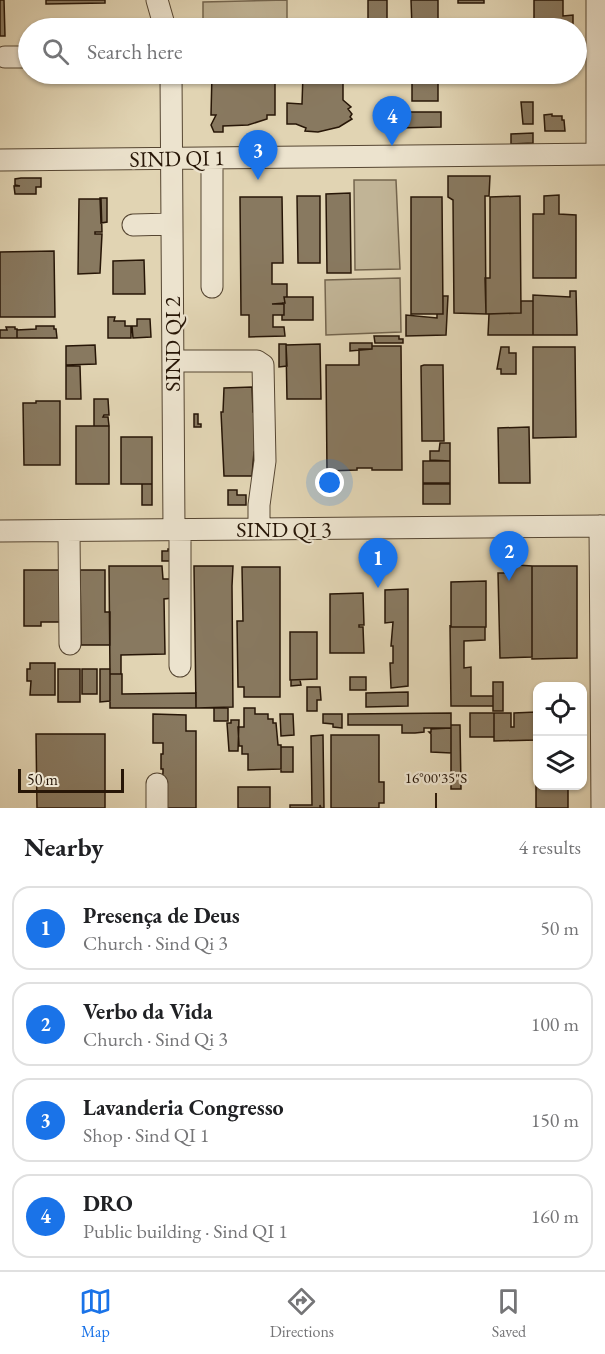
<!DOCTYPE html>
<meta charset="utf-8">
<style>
body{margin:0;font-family:"EB Garamond",serif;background:#f2f2f2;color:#202124}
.controls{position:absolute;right:18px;bottom:18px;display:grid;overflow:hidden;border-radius:12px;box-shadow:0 2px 4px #0004}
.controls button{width:54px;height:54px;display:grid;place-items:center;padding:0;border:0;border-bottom:2px solid #e0e0e0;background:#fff;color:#202124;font:30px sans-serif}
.scale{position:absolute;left:18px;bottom:15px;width:106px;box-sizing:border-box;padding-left:6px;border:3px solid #271607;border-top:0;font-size:16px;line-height:21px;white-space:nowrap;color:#271607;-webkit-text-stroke:4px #ece3ce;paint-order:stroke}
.you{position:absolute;left:330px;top:483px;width:21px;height:21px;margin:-15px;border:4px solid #fff;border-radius:50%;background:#1a73e8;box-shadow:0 0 0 9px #1a73e833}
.badge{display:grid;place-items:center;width:39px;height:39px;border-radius:50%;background:#1a73e8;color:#fff;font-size:20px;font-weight:700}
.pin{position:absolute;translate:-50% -50px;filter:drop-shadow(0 2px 3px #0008)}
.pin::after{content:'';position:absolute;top:32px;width:21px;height:18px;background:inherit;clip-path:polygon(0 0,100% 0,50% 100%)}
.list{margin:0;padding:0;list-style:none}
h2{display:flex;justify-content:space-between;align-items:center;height:78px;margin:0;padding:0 24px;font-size:26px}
h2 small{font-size:20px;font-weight:400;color:#757577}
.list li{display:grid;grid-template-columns:39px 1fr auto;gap:18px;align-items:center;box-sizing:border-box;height:84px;margin:0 12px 12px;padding:0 12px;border:2px solid #e0e0e0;border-radius:18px}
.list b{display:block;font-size:22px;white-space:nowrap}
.list p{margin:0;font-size:20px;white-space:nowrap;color:#757577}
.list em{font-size:20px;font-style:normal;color:#757577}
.icon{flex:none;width:33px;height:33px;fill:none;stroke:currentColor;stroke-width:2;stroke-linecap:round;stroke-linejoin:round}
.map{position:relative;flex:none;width:605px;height:808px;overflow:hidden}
.search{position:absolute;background:#fff;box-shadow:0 2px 4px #0004;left:18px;right:18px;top:18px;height:66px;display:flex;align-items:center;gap:15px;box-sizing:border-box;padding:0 21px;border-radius:33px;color:#757577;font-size:22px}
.sheet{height:462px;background:#fff}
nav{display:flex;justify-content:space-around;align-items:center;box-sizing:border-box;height:84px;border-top:2px solid #e0e0e0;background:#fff;font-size:16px;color:#757577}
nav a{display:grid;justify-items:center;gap:3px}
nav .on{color:#1a73e8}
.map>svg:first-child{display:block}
.green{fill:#c1b496;stroke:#74654e;stroke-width:1.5}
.building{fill:#887960;stroke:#271607;stroke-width:1.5}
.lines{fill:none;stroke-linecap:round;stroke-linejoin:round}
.minor-casing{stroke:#564632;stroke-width:23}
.minor{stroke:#ece3ce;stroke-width:21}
.ticks{fill:none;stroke:#271607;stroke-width:2}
.labels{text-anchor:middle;stroke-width:4.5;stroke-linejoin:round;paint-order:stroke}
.street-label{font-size:22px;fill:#271607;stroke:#ece3ce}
.ticks-label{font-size:15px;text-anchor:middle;fill:#271607;stroke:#ece3ce;stroke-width:4.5;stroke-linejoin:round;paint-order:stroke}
</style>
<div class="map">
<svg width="605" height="808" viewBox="0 0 605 808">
<rect width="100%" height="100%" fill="#e1d4b3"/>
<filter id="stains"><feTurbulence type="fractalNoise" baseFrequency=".00333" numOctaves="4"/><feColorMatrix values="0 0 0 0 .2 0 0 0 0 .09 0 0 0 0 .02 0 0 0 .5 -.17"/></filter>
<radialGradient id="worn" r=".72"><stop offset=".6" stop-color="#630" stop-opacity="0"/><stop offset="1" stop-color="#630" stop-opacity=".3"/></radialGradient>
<path class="green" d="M287 0V28H203V2Z
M354 180H396L400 269 355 270Z
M400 278 401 332 326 335 325 280Z"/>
<path class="building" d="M0 0H4L5 36H0Z
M46 0H105V3L46 4Z
M368 0H387V28H368Z
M411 0H438V28H412Z
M458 0H484V3H458Z
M534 0H563V16L573 15V28H534Z
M212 74H275V115H267V119L248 125 223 126V132H214L211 125 216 115H211Z
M303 74H343V100L351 107 348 109 352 114 350 117 352 119 339 127 318 132 305 131 306 128 296 124H287V103L302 104Z
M412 74H438V101H412Z
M521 102H533V124H523Z
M395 112H441V127L396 128Z
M552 114V116H562V120H564L565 131H545L544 115Z
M533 133V143L511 144V134Z
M448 176H490L489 196H485L486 314 454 313 453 200 448 197Z
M21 178H41V187H36V194H15L14 186H20L15 185V179Z
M350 193 351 273H327L326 194Z
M559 195V214L576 215V278H533V214H544V196Z
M297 196H320V263H298Z
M520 196 521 313 486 314 485 278H490V197Z
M240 197H282L283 263H272V284H287V297H284L285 303 272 304H284V315H273V327H284L285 336 249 337V315H241Z
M411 197H442L443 314H411Z
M100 198H107V222L101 223Z
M79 199H101L102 232H95V234H102L100 273 78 274Z
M54 251 55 317H0V252Z
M144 260 145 294H113V261Z
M570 291H576L577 335H533V295L570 297Z
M443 296H448L446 335 406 336V315L437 318V314H443Z
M284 297H313V320H282V315H284V304L282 303H285Z
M521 301H533V335H488L489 314 521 313Z
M108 317H115L114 321H125V326H131V338H108Z
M137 319H150L151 337 133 338 132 326H137Z
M36 326H54V329H56L57 338H17V330L36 329Z
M6 327H15V329H17V338H0V330H7Z
M374 336H399V339H403V343H375Z
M350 343H372V349L350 351Z
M279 344H286L287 366 279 367Z
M320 344 321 399H287L286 345Z
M95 345 96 364 66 365V346Z
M372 346H401L402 470H372V468H357V470L327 471 326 365H359V349H372Z
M501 347H509V353H516V374H501V369H497Z
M533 347H575L576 437 533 438Z
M424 365H443L444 441H422L421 366Z
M66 366H80L81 399H66Z
M252 387 253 412H256L257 452H254L252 476H224L221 412H223L224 388Z
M94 399H108L109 415H104L103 417H108L109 426H94Z
M36 401H60V465H24L23 403H36Z
M194 414H198V424H201V427H194Z
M76 426H109V484H76Z
M529 427 530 483H499L498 428Z
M121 437H152V484H121Z
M440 443H450V461L430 460V451H439Z
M423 461H450V483H423Z
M142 484H152V505H142Z
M423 484H450V504H423Z
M228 490H237V495H246V505H228Z
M168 549H171L172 561H162V551H168Z
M516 565 532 566V657L500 658 498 573H510Z
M109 566H162L163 579H172L173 598 164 599 165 654 121 655V674H110Z
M194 566H233L232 586 233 707 196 708Z
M532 566H577V658L532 659Z
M242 567H280V697H244V687H238L237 621H243Z
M24 570H62L61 622H41V626H24Z
M80 570H105V612H110V645H81Z
M486 581V627H451V582Z
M408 589V686L391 688 390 663H393V646H391L393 622 385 623V590Z
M363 593 364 625H359V627H363L364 653H330V594Z
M450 625 451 627H485V640L464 641V668L471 667V696H493V706H451Z
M290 632H317V679L290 680Z
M30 663H55V695H30L31 681H27V669H30Z
M58 669H80V702H58Z
M82 669H97V694H82Z
M100 669H110V701L100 702Z
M110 674H122V694L196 693V708H110Z
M350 677H366V690H350Z
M291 680H300L301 685 291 686Z
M493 682H503V711H493Z
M307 687H320L321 700H317V711H307Z
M408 692V706L366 707V693Z
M214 708H228V721H214Z
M244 708H255V714H268V719H273V723H276L278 745H281V769L248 770V754H242V746H239L238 727H244Z
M536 712V740L494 741V713H511V727H514V713Z
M451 713V728H424V732L415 733H402V725H348V714Z
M470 713H494V737H470Z
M153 714 186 715V731H196V808H160L163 772V769H161V754H163V743H153Z
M280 714H293L294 735 281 736Z
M323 714H342V728L333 727V724L323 723Z
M231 720H239L238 751H229L227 723H231Z
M451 725H460L461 789H451Z
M451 728V753L431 752V734L429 732H431V729Z
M536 733H538V786H568V808H536Z
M36 734H105V808H37Z
M323 735 324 808H321L320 805V808H290V805H312L311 736Z
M331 735H379V782H384V803H379V808H331Z
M281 747H293V772H281Z
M238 787H270V808H238Z"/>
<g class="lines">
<defs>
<path id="minor" d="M157 0 165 28
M597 0V154
M5 57H28
M171 74 174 530
M212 158V287
M0 160 605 154
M133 225 171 224
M173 361H257L263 365 265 461 259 505V529
M600 526 602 808
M180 530V666
M0 531 605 526
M69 531 70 644
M157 808V784"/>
</defs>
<use href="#minor" class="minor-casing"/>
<use href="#minor" class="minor"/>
</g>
<path class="ticks" d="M436 793V808"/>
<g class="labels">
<g class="street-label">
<text transform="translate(177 158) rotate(-1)" y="8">SIND QI 1</text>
<text transform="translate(172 344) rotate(-90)" y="8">SIND QI 2</text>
<text x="284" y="537">SIND QI 3</text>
</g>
</g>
<g class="ticks-label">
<text x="436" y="783">16°00'35"S</text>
</g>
<rect width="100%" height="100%" filter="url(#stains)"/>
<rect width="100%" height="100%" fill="url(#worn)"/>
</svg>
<div class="controls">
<button><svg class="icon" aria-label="locate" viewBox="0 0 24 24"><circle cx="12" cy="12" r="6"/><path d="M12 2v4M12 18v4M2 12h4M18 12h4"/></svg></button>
<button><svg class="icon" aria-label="layers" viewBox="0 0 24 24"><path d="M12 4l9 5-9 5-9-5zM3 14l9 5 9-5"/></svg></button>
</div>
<div class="scale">50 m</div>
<div class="you"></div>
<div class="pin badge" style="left:378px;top:588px">1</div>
<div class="pin badge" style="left:509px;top:581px">2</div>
<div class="pin badge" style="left:258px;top:180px">3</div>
<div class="pin badge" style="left:392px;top:146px">4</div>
<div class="search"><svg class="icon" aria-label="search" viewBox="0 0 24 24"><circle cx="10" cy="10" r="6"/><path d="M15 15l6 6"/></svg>Search here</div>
</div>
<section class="sheet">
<h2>Nearby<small>4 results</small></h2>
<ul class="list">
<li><span class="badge">1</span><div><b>Presença de Deus</b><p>Church · Sind Qi 3</p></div><em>50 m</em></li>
<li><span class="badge">2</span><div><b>Verbo da Vida</b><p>Church · Sind Qi 3</p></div><em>100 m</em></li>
<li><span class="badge">3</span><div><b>Lavanderia Congresso</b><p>Shop · Sind QI 1</p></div><em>150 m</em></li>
<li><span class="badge">4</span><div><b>DRO</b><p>Public building · Sind QI 1</p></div><em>160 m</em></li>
</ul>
</section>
<nav>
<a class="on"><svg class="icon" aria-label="map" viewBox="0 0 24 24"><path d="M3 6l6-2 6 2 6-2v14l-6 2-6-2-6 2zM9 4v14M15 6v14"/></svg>Map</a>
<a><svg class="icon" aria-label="directions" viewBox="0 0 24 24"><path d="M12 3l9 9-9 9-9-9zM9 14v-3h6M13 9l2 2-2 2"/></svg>Directions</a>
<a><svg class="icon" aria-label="saved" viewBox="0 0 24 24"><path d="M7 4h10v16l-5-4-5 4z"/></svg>Saved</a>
</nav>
